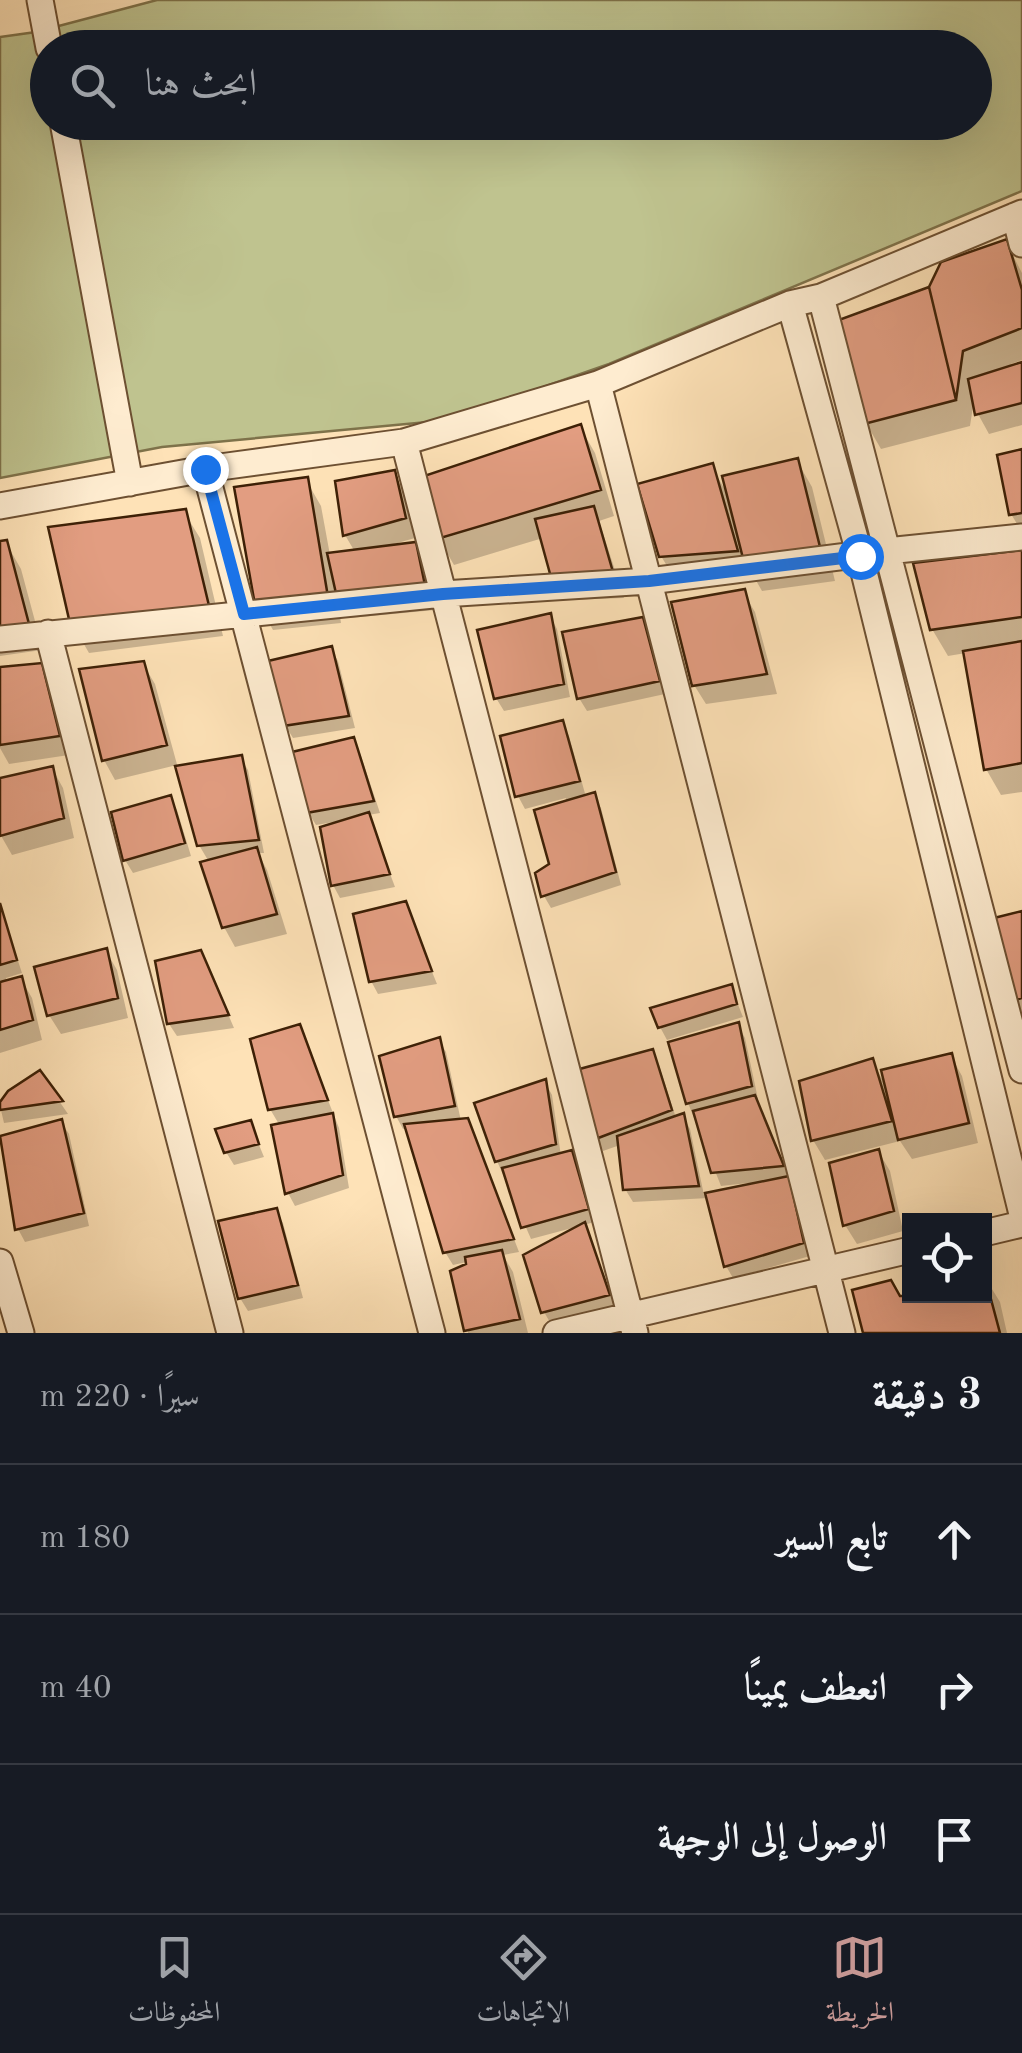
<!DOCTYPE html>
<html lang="ar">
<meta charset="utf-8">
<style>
body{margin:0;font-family:"Old Standard TT",Amiri,serif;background:#20242c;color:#f1f3f6;direction:rtl}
.controls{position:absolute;right:30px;bottom:30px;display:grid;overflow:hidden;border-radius:0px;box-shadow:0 10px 40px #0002}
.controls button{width:90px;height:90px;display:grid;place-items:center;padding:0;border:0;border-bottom:2px solid #363941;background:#171b24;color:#f1f3f6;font:50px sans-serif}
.stop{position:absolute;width:30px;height:30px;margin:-22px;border:8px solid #1a73e8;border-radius:50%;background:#fff}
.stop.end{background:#1a73e8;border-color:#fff;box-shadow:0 2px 10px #0008}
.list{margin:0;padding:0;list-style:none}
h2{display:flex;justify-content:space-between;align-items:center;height:130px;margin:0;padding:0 40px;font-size:42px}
h2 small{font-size:32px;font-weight:400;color:#9ea1a6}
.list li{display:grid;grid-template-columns:65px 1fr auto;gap:30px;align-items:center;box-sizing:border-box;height:150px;padding:0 40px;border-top:2px solid #363941}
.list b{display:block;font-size:38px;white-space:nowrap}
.list em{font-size:32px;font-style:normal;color:#9ea1a6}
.icon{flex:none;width:55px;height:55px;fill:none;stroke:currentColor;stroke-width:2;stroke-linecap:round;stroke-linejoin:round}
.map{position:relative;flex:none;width:1022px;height:1333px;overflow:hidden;direction:ltr}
.search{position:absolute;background:#171b24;box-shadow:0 10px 40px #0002;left:30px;right:30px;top:30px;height:110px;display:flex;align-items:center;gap:25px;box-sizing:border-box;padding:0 35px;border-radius:55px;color:#9ea1a6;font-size:38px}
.sheet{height:580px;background:#171b24}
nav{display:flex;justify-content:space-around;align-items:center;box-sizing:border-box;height:140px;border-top:2px solid #363941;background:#171b24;font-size:28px;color:#9ea1a6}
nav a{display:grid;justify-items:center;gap:5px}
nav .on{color:#c59692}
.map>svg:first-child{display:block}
.green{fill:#bfc38f;stroke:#7e724a;stroke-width:2.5;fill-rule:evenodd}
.shadow{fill:#0003}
.building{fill:#e29d81;stroke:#3d2006;stroke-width:2.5}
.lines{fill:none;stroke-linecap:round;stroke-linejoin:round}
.minor-casing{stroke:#6d5032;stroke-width:29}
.minor{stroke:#feecd0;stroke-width:25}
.route{stroke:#1a73e8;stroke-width:12}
</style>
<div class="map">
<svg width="1022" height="1333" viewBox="0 0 1022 1333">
<rect width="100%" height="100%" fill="#fee2b7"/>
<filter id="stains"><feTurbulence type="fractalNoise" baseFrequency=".002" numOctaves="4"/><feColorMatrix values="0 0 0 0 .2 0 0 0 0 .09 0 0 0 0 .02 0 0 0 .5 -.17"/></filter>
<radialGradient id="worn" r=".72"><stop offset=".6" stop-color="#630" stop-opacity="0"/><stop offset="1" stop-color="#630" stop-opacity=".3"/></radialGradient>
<path class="green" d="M157 0H1022V191L609 364 449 420 162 447 0 478V37L36 32ZM48 48H974V122H48Z"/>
<path class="shadow" d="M1006 242 1022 273V360L1011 364 1012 368 1022 365V425L989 434 978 414 974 400 970 426 881 449 866 423 931 289Z
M580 427 595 453 614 516 599 521 624 598 566 600 555 580 543 538 454 565 439 539Z
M1022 452V527H1019L1011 514Z
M797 461 812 487 835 581 762 591 750 570 673 576 661 556 711 466 727 493Z
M393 473 405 492 415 538 394 544 395 547 414 545 426 565 435 610 350 618 337 595 341 623 273 630 258 604 306 480 321 506 330 555 355 552 345 535Z
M184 512 200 538 223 636 89 653 74 627Z
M6 543 21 569 35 621 0 626V544Z
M1022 553V792L1001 795 986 769 966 653 948 656 932 629Z
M743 592 755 612 777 694 706 704 694 685Z
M550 616 557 629 570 697 504 711 496 698Z
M641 620 649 633 665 694 587 711 579 698Z
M36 626 42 650 0 656V631Z
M330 648 338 661 355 728 293 738 285 725Z
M143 664 155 684 178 768 240 757 248 770 264 853H258L267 870 287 934 235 947 224 927 209 862 199 845 177 765 115 780 104 760Z
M41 666 52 686 69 755 9 764 0 748V669Z
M562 723 569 736 586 797 594 795 601 808 621 885 551 908 544 896 566 798 525 809 518 796Z
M353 740 360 753 380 813 368 815 395 887 340 898 333 885 334 822 316 825 308 812Z
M52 768 63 788 74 838 12 855 0 834V780Z
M170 798 177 810 191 856 133 873 125 860Z
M404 903 437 984 378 994 371 981Z
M0 906 22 973 6 978 7 983 21 979 32 998 42 1040 0 1053Z
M1022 914V1021L1010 1001Z
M106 951 117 970 128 1018 61 1034 49 1015Z
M207 965 234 1028 177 1036 169 1024Z
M731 987 743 1017 667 1040 660 1027Z
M738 1025 745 1038 758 1099 754 1100 795 1191 810 1256 733 1278 726 1266 709 1198 633 1202 625 1189 620 1145 603 1151 596 1139 652 1052 659 1065 676 1118 683 1116 690 1129 704 1195 748 1187V1183L721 1186 688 1103Z
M299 1027 339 1128 349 1188 295 1206 288 1193 280 1126 270 1109Z
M439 1040 446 1052 461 1121H467L474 1134 519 1252 503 1255 513 1272 528 1333H468L476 1260 453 1265 445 1252 408 1128 403 1129 396 1116Z
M951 1056 962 1076 978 1143 912 1159 900 1141 825 1160 813 1140 872 1061 886 1086Z
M40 1073 68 1114 4 1123 0 1106Z
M545 1082 552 1095 561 1156 571 1153 579 1166 594 1222 584 1225 616 1308 551 1324 544 1312 576 1227 531 1239 497 1161Z
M61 1122 69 1134 89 1226 25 1242 18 1229Z
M250 1123 264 1157 234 1165 226 1152Z
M878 1151 890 1171 903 1231 857 1244 845 1225Z
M276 1210 283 1223 303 1298 248 1311 240 1298Z
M984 1276 1000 1302 1007 1333H865L899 1299 912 1296H984Z"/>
<path class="building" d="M1007 239 1022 290V328L963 351 956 400 929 287 941 262Z
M929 287 956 400 864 424 836 321Z
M1022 362V403L975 415 968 379Z
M581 424 601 490 437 539 421 477Z
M1022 449V513L1009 515 997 455Z
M798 458 822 555 745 566 722 476Z
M713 463 738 551 659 557 637 484Z
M395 470 406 518 343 536 335 481Z
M308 477 328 597 255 605 234 487Z
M594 506 615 579 552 581 535 519Z
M186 509 210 610 71 628 48 527Z
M7 540 29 624 0 628V541Z
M416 542 426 590 337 598 327 553Z
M1022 550V617L930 630 913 563Z
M745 589 767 674 692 686 671 602Z
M551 613 564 684 494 699 477 630Z
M643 617 660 681 577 699 562 632Z
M1022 641V763L984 770 963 651Z
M332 646 349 716 283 726 268 661Z
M144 661 167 745 102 761 79 669Z
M42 663 60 736 0 745V667Z
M563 720 580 781 515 797 500 736Z
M354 737 374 801 306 813 292 752Z
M242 755 259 840 197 846 175 766Z
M53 766 64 818 0 836V778Z
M595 792 616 872 541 897 535 873 549 864 534 810Z
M171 795 185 843 123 861 111 812Z
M369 812 390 874 331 886 320 827Z
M257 847 277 914 222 928 200 862Z
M406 901 432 971 369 982 353 914Z
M0 903 17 960 0 965Z
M1022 911V998L1008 1002 994 918Z
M107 948 118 998 47 1016 34 967Z
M201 950 229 1015 167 1024 155 961Z
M22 976 33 1020 0 1030V982Z
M732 984 737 1004 658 1028 650 1008Z
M739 1022 752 1086 686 1104 668 1042Z
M300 1024 328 1100 268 1110 250 1039Z
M440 1037 455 1106 394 1117 379 1056Z
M653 1049 672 1110 593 1140 576 1070Z
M952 1053 969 1123 898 1140 881 1070Z
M873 1058 892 1121 811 1141 799 1081Z
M40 1070 63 1101 0 1110V1102L8 1091Z
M546 1079 556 1144 495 1162 474 1103Z
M755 1095 784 1166 711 1173 693 1111Z
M333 1113 343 1175 285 1194 271 1125Z
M684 1113 699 1186 623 1190 617 1136Z
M468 1118 514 1239 443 1253 404 1124Z
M62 1119 84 1213 15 1230 0 1136Z
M251 1120 259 1144 224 1153 215 1129Z
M879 1149 894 1211 843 1226 829 1163Z
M572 1150 589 1209 521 1228 502 1168Z
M789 1176 804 1243 724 1267 705 1193Z
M277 1208 298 1285 238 1299 218 1221Z
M585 1222 610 1295 541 1313 523 1255Z
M502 1250 520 1319 464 1331 450 1271 466 1264 465 1257Z
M984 1273 1000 1333H863L852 1290 891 1280 900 1296H984Z"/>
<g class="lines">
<defs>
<path id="minor" d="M40 0 49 48
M63 122 130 483
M1015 216 1022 244
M821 297 1022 1070
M790 304 860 556 1022 1214
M598 384 842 1333
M404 442 635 1333
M205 469 432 1333
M0 506 205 469 404 442 598 384 790 304 821 297 1022 213
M48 633 230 1333
M0 639 443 594 649 581 887 551 1022 537
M984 1233 1022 1224
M0 1262 21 1333
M556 1333 910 1250"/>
</defs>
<use href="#minor" class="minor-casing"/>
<use href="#minor" class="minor"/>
</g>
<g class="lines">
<path class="route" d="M205 469 244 614 443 594 649 581 860 556"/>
</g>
<rect width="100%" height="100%" filter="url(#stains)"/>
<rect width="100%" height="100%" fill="url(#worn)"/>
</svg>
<div class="controls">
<button><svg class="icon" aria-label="locate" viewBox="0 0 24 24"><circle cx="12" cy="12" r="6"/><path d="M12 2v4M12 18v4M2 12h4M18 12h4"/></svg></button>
</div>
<div class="stop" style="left:860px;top:556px"></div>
<div class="stop end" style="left:205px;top:469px"></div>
<div class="search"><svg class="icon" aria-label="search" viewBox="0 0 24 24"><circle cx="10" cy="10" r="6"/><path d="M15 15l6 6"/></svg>ابحث هنا</div>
</div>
<section class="sheet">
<h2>3 دقيقة<small>سيرًا · 220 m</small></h2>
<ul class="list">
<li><svg class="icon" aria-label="ahead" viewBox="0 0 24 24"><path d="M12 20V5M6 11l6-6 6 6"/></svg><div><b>تابع السير</b></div><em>180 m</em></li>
<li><svg class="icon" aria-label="right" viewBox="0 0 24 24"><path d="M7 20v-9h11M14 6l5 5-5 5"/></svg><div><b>انعطف يمينًا</b></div><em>40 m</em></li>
<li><svg class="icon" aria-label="arrive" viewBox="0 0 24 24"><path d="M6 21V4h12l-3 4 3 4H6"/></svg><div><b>الوصول إلى الوجهة</b></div></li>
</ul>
</section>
<nav>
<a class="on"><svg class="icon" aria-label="map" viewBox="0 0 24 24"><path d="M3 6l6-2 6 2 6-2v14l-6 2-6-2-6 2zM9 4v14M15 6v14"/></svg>الخريطة</a>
<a><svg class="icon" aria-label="directions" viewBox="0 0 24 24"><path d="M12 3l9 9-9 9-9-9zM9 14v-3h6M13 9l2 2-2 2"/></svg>الاتجاهات</a>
<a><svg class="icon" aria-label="saved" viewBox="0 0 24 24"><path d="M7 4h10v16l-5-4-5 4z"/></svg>المحفوظات</a>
</nav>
